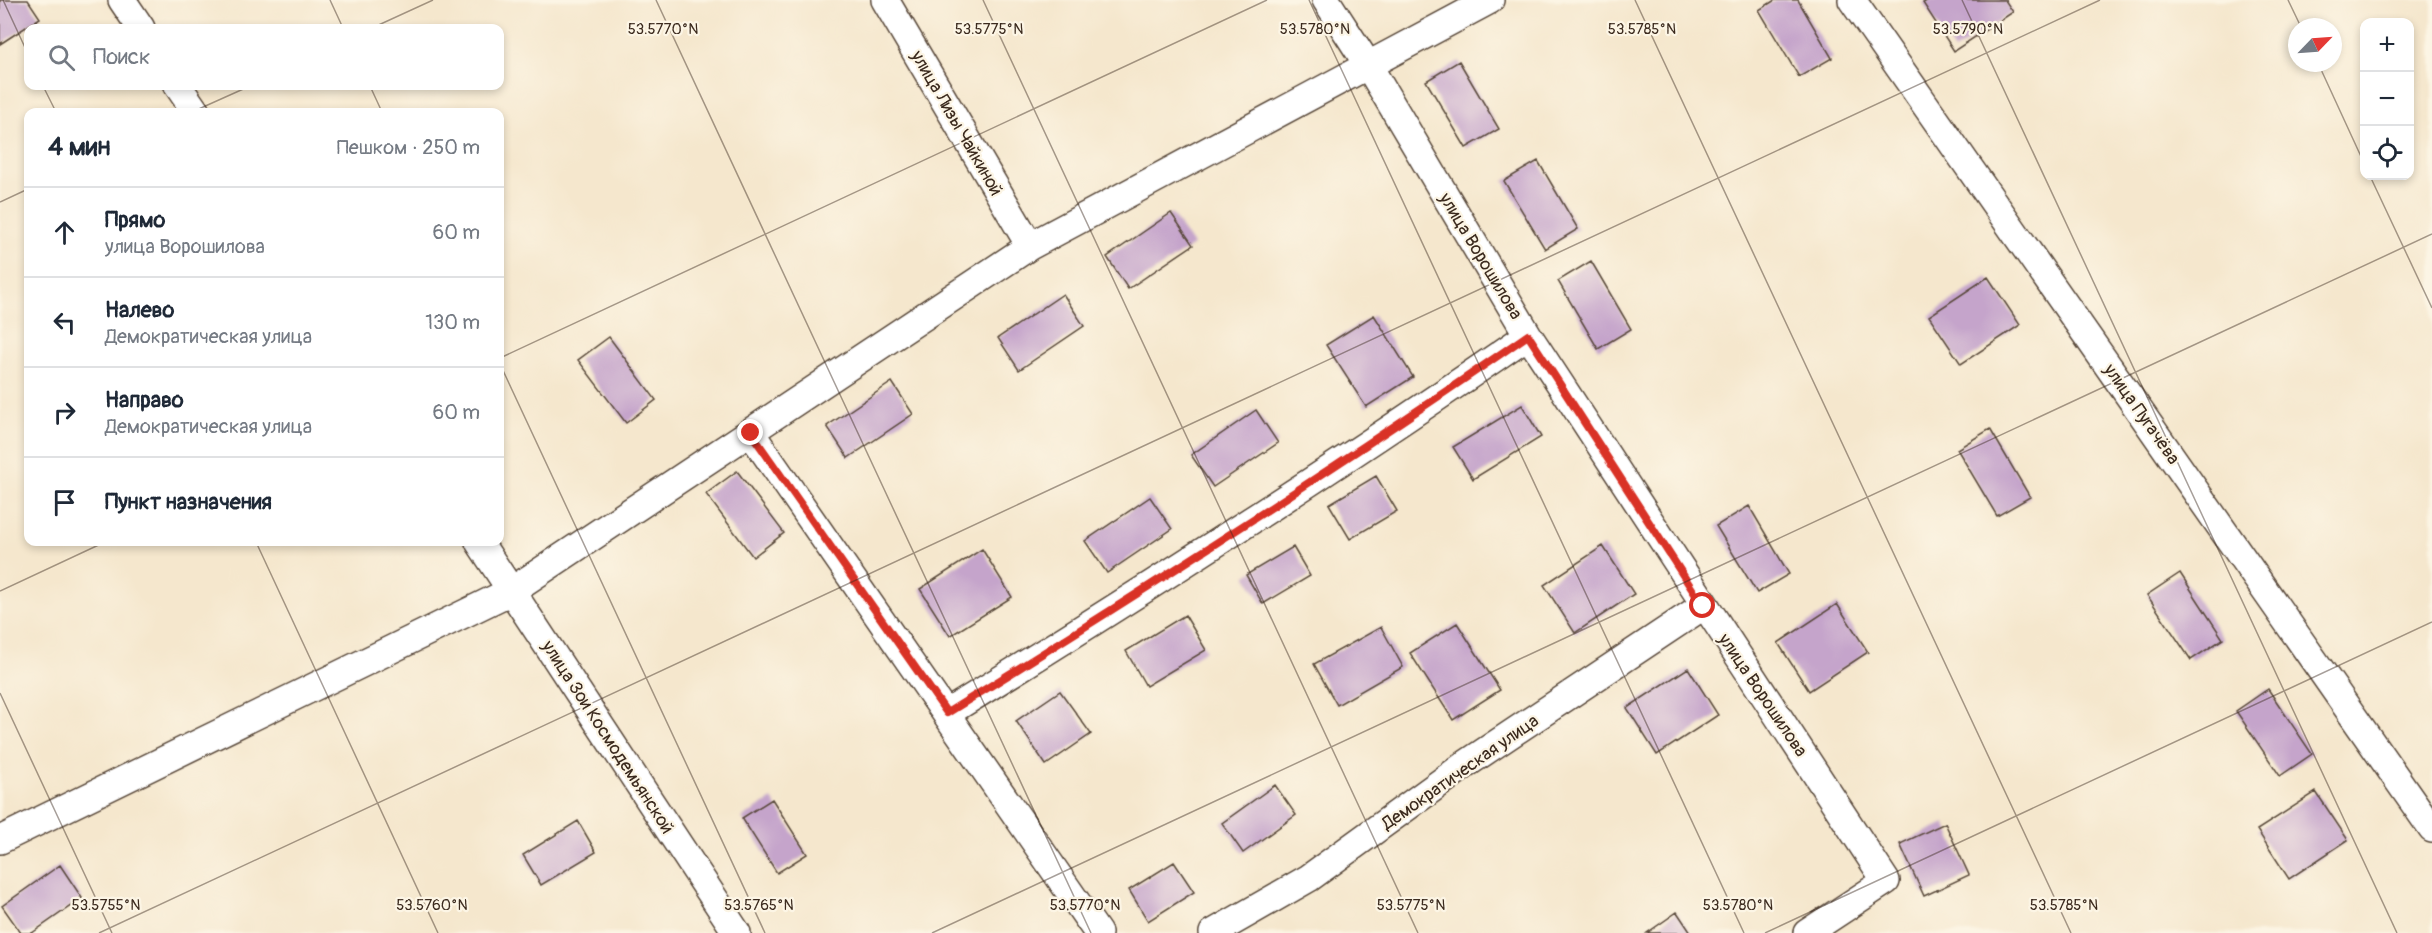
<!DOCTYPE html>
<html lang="ru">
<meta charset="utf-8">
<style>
body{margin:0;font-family:Pangolin,sans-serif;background:#f6f6f7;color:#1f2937}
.controls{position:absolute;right:18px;top:18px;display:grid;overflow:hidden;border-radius:12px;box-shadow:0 3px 9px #0003}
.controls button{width:54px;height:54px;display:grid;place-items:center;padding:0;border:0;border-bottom:2px solid #e0e1e3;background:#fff;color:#1f2937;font:30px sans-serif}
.compass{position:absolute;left:2288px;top:18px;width:54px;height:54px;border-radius:50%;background:#fff;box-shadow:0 3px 9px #0003;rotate:65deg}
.stop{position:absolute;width:18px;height:18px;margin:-14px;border:4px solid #d93025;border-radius:50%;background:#fff}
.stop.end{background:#d93025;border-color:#fff;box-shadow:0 2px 6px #0008}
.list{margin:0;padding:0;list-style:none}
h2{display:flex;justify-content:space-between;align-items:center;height:78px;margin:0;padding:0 24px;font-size:26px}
h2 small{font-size:20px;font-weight:400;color:#747a83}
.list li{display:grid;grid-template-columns:39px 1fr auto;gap:18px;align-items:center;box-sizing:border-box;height:90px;padding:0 24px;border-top:2px solid #e0e1e3}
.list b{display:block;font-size:22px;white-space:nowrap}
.list p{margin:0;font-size:20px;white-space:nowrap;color:#747a83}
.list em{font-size:20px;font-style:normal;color:#747a83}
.icon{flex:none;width:33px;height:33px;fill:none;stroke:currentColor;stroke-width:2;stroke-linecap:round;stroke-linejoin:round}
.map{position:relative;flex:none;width:2432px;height:933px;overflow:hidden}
.search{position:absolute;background:#fff;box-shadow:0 3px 9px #0003;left:24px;top:24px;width:480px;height:66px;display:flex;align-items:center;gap:15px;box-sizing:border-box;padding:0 21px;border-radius:12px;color:#747a83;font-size:22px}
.panel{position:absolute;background:#fff;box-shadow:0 3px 9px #0003;left:24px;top:108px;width:480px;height:438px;border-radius:12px}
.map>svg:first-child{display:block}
.building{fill:#c5a4cb}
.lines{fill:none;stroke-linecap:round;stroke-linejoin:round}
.minor-casing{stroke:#574638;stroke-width:30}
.minor{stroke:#fff;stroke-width:27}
.route{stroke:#d93025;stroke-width:8}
.ticks{fill:none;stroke:#3b2a1e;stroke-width:1.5;stroke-opacity:0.45}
.labels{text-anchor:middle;stroke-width:4.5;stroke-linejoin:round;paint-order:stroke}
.street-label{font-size:18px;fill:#3b2a1e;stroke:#fcf5e5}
.ticks-label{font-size:15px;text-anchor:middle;fill:#3b2a1e;stroke:#fcf5e5;stroke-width:4.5;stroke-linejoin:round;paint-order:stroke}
</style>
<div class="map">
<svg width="2432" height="933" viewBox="0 0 2432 933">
<rect width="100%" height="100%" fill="#fcf5e5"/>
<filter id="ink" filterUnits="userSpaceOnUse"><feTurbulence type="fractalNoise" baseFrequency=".0167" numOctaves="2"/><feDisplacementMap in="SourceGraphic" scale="12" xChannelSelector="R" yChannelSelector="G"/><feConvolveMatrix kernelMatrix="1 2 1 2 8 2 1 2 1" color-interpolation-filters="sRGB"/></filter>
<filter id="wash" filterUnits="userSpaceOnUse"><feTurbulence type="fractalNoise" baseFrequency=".008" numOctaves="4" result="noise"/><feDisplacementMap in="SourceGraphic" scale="24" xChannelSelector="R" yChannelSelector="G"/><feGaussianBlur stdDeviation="1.35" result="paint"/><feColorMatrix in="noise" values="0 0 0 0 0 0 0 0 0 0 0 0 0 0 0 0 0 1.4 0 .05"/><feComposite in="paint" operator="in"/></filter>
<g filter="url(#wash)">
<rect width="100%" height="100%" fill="#f5e7cd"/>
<g id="blocks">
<path class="building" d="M0 0H28L40 18 0 44Z
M1775 0H1798L1832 58 1799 77 1759 10Z
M1928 0H2005L2013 12 1954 51 1923 3Z
M1459 61 1499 129 1466 148 1426 81Z
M1538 161 1578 229 1545 249 1504 181Z
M1171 213 1193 245 1128 289 1107 257Z
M1591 261 1631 329 1598 349 1558 281Z
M1988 277 2020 325 1961 364 1929 316Z
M1063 294 1084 326 1019 370 998 338Z
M1374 315 1413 377 1366 407 1326 345Z
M609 337 656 400 626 423 578 360Z
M892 382 913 414 848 458 827 426Z
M1522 405 1541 437 1473 479 1453 447Z
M1256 410 1278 443 1213 487 1191 455Z
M1990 429 2030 497 1997 516 1957 449Z
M737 471 784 533 753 557 706 494Z
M1376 476 1397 511 1350 539 1329 504Z
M1150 497 1172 529 1107 573 1085 541Z
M1749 506 1789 574 1757 593 1716 526Z
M1603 546 1634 594 1575 633 1544 585Z
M1293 547 1310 576 1263 604 1246 575Z
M982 549 1012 597 950 636 920 589Z
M2180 573 2223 639 2191 660 2147 595Z
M1837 604 1868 652 1809 691 1778 643Z
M1185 615 1206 650 1146 686 1126 651Z
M1457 623 1500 690 1453 720 1410 653Z
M1381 627 1403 667 1337 705 1314 664Z
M1688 668 1718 715 1657 755 1627 708Z
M2268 689 2312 754 2280 776 2236 711Z
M1060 691 1091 734 1046 765 1016 721Z
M1275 785 1296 815 1243 853 1222 823Z
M2316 792 2348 840 2289 879 2257 830Z
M772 799 807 854 777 873 742 818Z
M578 821 596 852 541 885 523 855Z
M1945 823 1969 875 1924 896 1900 844Z
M1174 862 1194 892 1148 921 1129 890Z
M60 865 82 898 32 933H21L2 906Z
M1677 912 1691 933H1647Z"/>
</g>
</g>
<g filter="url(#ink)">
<use href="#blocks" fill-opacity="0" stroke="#574638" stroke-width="1.5"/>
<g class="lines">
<defs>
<path id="minor" d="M122 0 141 28
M885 0 1030 246
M1326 0 1368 65 1528 335 1886 881 1807 933
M1852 0 2432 829
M178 86 196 112
M751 433 1098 933
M479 542 737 933
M947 713C1144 591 1338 467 1528 335
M0 840 511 591 1030 246 1490 0
M1213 933 1309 878 1466 764 1703 606"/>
</defs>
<use href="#minor" class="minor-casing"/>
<use href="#minor" class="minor"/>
</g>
</g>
<g class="lines" filter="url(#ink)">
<path class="route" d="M751 433 947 713C1144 591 1338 467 1528 335L1703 606"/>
</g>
<path class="ticks" d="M3 0 28 54M330 0 343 28M656 0 1091 933M983 0 1418 933M1309 0 1744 933M1635 0 2071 933M1962 0 2397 933M2288 0 2301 27M372 28 433 0M2318 63 2364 163M43 86 56 112M370 86 382 112M192 112 250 86M2370 176 2432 308M0 202 28 189M500 358 1267 0M500 364 765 933M256 542 438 933M0 591 105 542M0 693 112 933M99 933 2100 0M932 933 2432 234M1765 933 2432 622"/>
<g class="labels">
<g class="street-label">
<text transform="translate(957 123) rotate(60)" y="6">улица Лизы Чайкиной</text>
<text transform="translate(1481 256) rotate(59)" y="6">улица Ворошилова</text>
<text transform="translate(2142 414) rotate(55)" y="6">улица Пугачёва</text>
<text transform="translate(1763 695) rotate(56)" y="6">улица Ворошилова</text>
<text transform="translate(608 737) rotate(57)" y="6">улица Зои Космодемьянской</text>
<text transform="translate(1460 772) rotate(-35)" y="6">Демократическая улица</text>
</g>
</g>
<g class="ticks-label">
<text x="663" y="34">53.5770°N</text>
<text x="989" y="34">53.5775°N</text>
<text x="1315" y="34">53.5780°N</text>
<text x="1642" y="34">53.5785°N</text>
<text x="1968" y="34">53.5790°N</text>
<text x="106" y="910">53.5755°N</text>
<text x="432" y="910">53.5760°N</text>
<text x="759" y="910">53.5765°N</text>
<text x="1085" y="910">53.5770°N</text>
<text x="1411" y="910">53.5775°N</text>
<text x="1738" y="910">53.5780°N</text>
<text x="2064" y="910">53.5785°N</text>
</g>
</svg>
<div class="controls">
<button>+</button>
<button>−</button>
<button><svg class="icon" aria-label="locate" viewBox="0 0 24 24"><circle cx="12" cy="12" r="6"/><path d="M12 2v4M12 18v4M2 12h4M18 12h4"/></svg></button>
</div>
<svg class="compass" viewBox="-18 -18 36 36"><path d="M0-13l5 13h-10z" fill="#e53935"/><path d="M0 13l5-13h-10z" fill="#747a83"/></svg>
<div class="stop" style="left:1703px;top:606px"></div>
<div class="stop end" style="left:751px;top:433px"></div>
<div class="search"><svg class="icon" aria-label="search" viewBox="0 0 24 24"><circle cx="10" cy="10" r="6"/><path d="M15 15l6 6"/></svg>Поиск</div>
<section class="panel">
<h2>4 мин<small>Пешком · 250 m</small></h2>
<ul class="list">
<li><svg class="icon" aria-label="ahead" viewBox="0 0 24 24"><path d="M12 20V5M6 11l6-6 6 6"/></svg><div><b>Прямо</b><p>улица Ворошилова</p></div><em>60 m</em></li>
<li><svg class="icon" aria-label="left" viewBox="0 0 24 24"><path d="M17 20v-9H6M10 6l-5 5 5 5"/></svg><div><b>Налево</b><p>Демократическая улица</p></div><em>130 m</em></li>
<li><svg class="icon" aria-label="right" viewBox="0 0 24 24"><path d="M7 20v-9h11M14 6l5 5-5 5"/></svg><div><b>Направо</b><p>Демократическая улица</p></div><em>60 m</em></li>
<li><svg class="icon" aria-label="arrive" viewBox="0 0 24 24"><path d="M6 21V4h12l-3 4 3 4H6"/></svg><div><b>Пункт назначения</b></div></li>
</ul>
</section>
</div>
